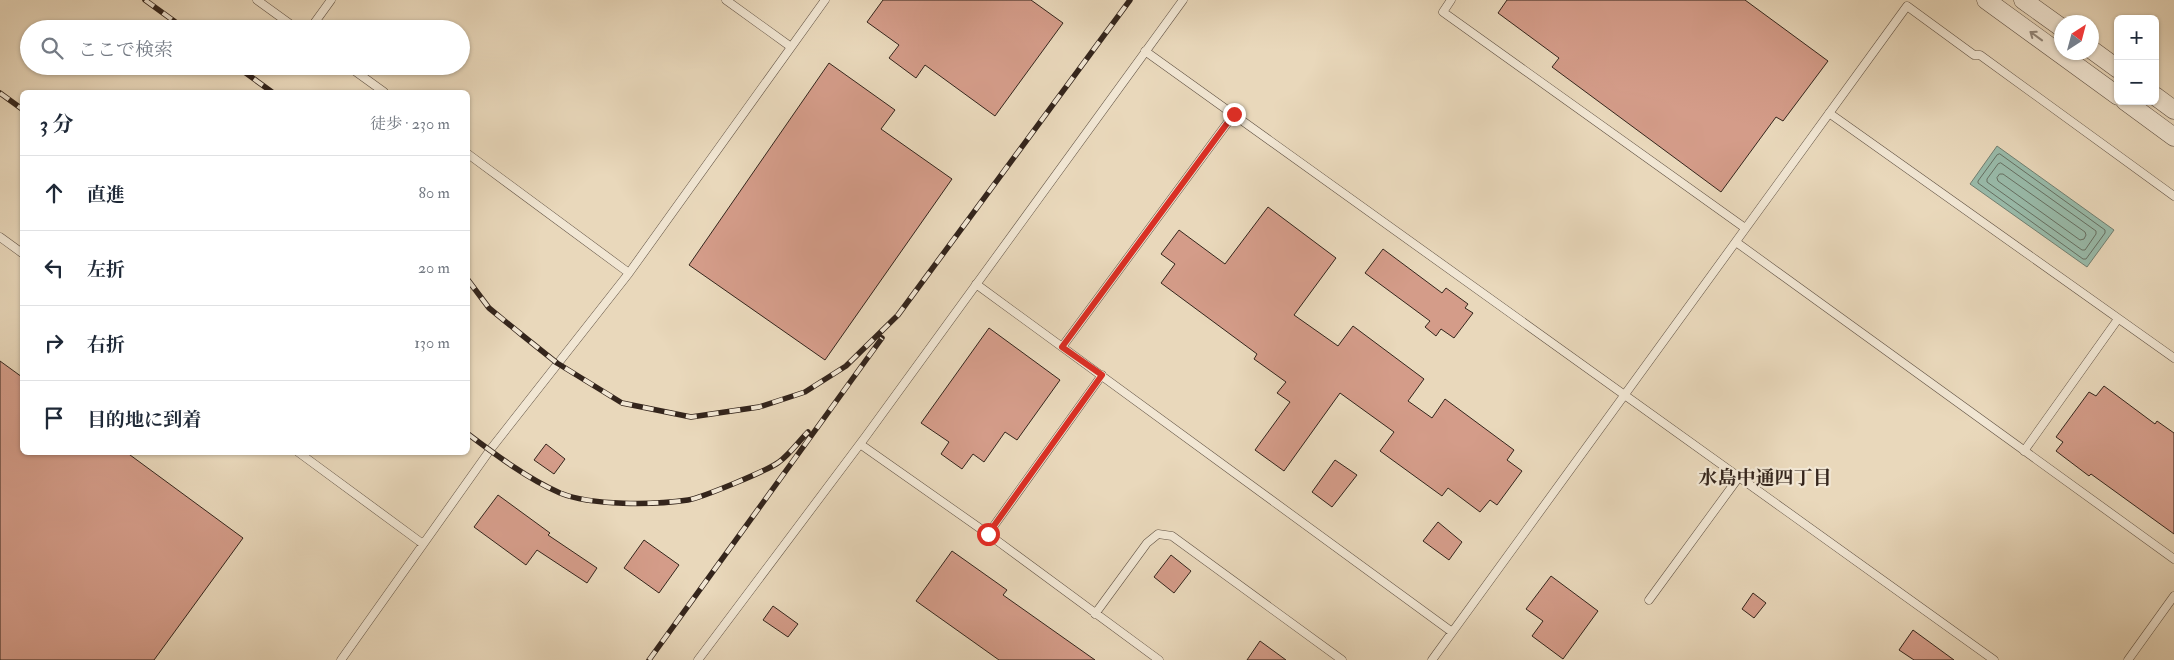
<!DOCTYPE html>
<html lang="ja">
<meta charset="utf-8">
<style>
body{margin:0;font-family:"IM FELL Double Pica","Noto Serif JP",serif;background:#f2f2f3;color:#1f2937}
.controls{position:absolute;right:15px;top:15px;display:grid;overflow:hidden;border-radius:8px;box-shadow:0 1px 4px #0004}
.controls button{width:45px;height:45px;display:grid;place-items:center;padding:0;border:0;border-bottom:1px solid #e0e1e3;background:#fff;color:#1f2937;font:25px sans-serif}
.compass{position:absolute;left:2054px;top:15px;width:45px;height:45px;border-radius:50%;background:#fff;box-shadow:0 1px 4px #0004;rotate:36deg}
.stop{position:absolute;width:15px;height:15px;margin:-11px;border:4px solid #d93025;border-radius:50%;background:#fff}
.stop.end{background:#d93025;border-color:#fff;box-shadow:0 1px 5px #0008}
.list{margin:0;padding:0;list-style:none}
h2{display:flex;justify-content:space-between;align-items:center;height:65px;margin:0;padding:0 20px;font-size:21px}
h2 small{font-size:16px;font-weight:400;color:#747a83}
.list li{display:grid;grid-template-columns:32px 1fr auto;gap:15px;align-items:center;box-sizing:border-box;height:75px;padding:0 20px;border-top:1px solid #e0e1e3}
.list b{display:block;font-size:19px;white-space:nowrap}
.list em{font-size:16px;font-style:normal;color:#747a83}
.icon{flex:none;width:28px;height:28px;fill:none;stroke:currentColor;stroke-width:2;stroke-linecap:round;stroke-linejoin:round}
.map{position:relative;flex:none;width:2174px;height:660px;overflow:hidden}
.search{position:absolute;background:#fff;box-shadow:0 1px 4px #0004;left:20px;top:20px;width:450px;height:55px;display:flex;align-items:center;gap:12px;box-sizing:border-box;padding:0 18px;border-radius:28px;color:#747a83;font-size:19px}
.panel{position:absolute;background:#fff;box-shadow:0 1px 4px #0004;left:20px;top:90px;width:450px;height:365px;border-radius:8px}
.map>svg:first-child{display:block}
.water{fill:#9ba;stroke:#717f71}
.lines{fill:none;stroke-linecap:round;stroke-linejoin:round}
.shore{stroke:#667063;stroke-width:1}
.building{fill:#d49c89;stroke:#34251c}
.service-casing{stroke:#615244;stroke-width:9}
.tertiary-casing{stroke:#615244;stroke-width:19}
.service{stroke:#f1e6d3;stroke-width:8}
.tertiary{stroke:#f1e6d3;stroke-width:18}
.rail-casing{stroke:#34251c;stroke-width:5.5}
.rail{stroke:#f1e6d3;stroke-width:4;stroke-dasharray:11;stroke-linecap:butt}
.oneway{stroke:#928678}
.route{stroke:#d93025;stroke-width:6}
.labels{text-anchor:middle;stroke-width:4.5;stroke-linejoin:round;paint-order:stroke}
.neighbourhood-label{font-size:19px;font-weight:bold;fill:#34251c;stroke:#f1e6d3}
</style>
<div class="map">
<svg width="2174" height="660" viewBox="0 0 2174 660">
<rect width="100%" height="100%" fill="#e9d8bb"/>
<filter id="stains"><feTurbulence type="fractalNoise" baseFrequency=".004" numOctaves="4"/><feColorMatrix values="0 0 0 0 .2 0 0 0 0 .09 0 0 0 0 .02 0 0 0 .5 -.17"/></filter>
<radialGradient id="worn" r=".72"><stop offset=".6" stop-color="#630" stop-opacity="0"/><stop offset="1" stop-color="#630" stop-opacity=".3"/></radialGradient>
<path class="water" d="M1997 146 2114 230 2087 267 1970 184Z"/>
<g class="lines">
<path class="shore" d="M2000 154 2105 230V233L2086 259H2083L1978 183V181L1997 155Z
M2001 163 2096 231V234L2085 250H2082L1987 182V179L1998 164Z
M2000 174H2003L2085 232 2086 235 2084 239 2080 240 1998 181 1997 178Z"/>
</g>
<path class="building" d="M883 0H1031L1063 23 995 116 925 65 916 78 889 58 899 45 867 22Z
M1507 0H1745L1828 61 1783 121 1776 117 1721 192 1552 67 1559 58 1498 13Z
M829 63 895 110 881 129 952 179 825 360 689 265Z
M1268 207 1336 258 1294 315 1338 346 1353 326 1424 379 1408 401 1432 418 1445 399 1514 450 1507 460 1522 471 1497 505 1490 500 1480 512 1448 488 1442 496 1380 451 1394 432 1340 393 1284 471 1255 450 1290 402 1277 393 1286 382 1254 359 1257 354 1161 283 1175 264 1161 254 1179 230 1225 264Z
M1383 249 1442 293 1446 288 1468 304 1465 308 1473 313 1454 338 1441 329 1436 336 1425 327 1430 321 1365 273Z
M989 328 1060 380 1017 440 1005 432 984 462 973 454 962 469 941 454 949 442 921 423Z
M0 361 22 377V452H126L243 538 154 660H0Z
M2104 386 2155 424 2157 421 2174 433V534L2091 474 2089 476 2056 451 2063 442 2056 437 2089 392 2096 396Z
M546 444 565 459 554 474 534 460Z
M1335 460 1357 475 1332 507 1312 492Z
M498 495 550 533 548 535 597 568 587 583 537 550 526 565 474 527Z
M1438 522 1462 542 1449 560 1423 541Z
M644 540 679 565 659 593 624 568Z
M952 551 1007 590 1003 595 1095 660H999L916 601Z
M1171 555 1191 571 1174 593 1154 577Z
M1551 576 1598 611 1563 659 1532 636 1543 621 1526 609Z
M1753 593 1766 603 1754 618 1742 609Z
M773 606 798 624 788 637 763 620Z
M1913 630 1954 660H1914L1899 650Z
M1260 641 1286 660H1247Z"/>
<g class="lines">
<defs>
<path id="service" d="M257 0 297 29
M726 0 791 47
M1451 0 1443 12 1745 228
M310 29 331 0
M1145 51 1994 660
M348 66 384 92
M1829 113 2174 358
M468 154 629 273
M0 237 22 253
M1736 242 2174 559
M976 284 1452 632
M1062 347 1234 114
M860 444 988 534 1159 660
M2024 451 2118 319
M298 452 423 544
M988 534 1102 375
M1649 600 1739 477
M1095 614 1147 543 1158 534 1172 536 1342 660
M341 660 490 450 629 273 825 0
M698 660 866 436 1183 0
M1432 660 1907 6 1974 55H1980L2174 196
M2128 660 2174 596"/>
<path id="tertiary" d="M1986 0 2118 96
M2023 0 2062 28
M2092 50 2118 69
M2155 96 2174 110
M2125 101 2174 137"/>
</defs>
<use href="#service" class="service-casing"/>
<use href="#tertiary" class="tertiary-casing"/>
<use href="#service" class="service"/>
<use href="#tertiary" class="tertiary"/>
<defs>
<path id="rail" d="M145 0 185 29
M236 66 272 92
M0 93 22 109
M468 280 489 308 522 335 557 363 622 403 691 417 759 407 805 392 846 366 898 315 1130 0
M468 434C496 455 528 479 560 493 592 506 654 505 688 500 701 498 769 470 779 462 790 454 799 441 808 432
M649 660 882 338"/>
</defs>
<use href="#rail" class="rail-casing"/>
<use href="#rail" class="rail"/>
</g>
<defs><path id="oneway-shaft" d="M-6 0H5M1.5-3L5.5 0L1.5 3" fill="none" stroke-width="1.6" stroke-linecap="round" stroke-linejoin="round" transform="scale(1.25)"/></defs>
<use class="oneway" href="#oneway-shaft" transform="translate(2036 36) rotate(-144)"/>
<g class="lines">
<path class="route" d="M988 534 1102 375 1062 347 1234 114"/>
</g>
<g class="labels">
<g class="neighbourhood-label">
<text x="1765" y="484">水島中通四丁目</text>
</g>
</g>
<rect width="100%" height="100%" filter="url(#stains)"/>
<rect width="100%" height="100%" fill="url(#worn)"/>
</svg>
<div class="controls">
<button>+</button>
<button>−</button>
</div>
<svg class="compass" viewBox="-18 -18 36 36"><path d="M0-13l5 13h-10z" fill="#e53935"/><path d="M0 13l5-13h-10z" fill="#747a83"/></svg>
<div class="stop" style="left:988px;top:534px"></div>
<div class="stop end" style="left:1234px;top:114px"></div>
<div class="search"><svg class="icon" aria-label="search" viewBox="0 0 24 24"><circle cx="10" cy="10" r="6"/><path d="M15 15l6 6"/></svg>ここで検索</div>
<section class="panel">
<h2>3 分<small>徒歩 · 230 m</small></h2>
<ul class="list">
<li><svg class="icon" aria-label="ahead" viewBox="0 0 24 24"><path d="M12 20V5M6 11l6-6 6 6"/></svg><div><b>直進</b></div><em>80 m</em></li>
<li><svg class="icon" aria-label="left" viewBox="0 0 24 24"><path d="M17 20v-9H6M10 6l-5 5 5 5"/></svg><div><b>左折</b></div><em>20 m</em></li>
<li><svg class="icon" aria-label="right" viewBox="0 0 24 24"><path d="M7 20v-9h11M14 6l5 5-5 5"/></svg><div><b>右折</b></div><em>130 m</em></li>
<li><svg class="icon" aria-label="arrive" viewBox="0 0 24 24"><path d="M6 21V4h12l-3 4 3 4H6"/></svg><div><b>目的地に到着</b></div></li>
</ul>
</section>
</div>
